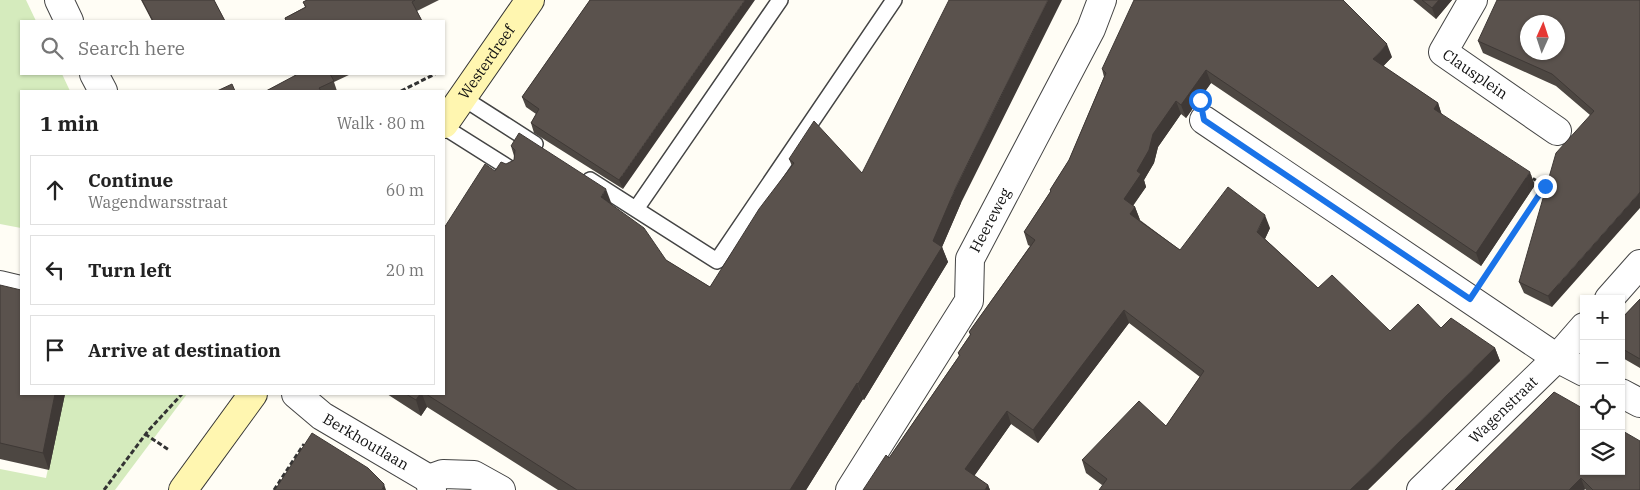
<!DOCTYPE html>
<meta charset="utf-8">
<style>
body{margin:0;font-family:"IBM Plex Serif",serif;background:#f2f2f2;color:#222}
.controls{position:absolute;right:15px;bottom:15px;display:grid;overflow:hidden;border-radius:0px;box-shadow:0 1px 4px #0004}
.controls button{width:45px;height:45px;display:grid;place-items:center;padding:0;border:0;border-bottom:1px solid #e0e0e0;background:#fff;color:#222;font:25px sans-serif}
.compass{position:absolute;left:1520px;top:15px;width:45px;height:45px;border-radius:50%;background:#fff;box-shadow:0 1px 4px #0004;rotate:3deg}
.stop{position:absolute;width:15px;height:15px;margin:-11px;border:4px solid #1a73e8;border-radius:50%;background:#fff}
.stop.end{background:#1a73e8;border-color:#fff;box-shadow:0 1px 5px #0008}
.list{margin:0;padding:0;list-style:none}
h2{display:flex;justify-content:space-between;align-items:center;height:65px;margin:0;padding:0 20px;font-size:21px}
h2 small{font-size:16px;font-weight:400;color:#767676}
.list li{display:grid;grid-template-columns:32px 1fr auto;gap:15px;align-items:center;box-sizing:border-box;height:70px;margin:0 10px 10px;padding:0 10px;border:1px solid #e0e0e0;border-radius:0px}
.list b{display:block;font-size:19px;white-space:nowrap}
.list p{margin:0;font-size:16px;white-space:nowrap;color:#767676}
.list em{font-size:16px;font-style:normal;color:#767676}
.icon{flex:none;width:28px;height:28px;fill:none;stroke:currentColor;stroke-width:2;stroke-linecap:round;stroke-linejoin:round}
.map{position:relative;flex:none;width:1640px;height:490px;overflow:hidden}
.search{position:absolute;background:#fff;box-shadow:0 1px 4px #0004;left:20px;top:20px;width:425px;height:55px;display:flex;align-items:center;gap:12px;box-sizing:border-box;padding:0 18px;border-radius:0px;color:#767676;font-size:19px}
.panel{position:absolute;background:#fff;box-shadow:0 1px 4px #0004;left:20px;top:90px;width:425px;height:305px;border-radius:0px}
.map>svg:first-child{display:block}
.green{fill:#d5ebbd}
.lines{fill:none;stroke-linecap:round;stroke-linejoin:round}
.lane-casing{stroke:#444;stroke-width:18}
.street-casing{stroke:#444;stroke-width:30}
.secondary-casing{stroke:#333;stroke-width:30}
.path{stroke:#333;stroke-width:3;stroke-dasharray:5 2.5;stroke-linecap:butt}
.lane{stroke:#fff;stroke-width:15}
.street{stroke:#fff;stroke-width:28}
.secondary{stroke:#fff6b0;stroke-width:28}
.wall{fill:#4d4742}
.shaded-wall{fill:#3f3936}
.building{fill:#5a524d;stroke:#3f3936;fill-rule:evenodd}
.route{stroke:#1a73e8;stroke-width:6}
.labels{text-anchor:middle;stroke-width:5;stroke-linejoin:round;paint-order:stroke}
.street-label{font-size:15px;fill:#111;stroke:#fff}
</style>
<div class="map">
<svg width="1640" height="490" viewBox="0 0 1640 490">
<rect width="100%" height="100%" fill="#fffdf5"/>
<path class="green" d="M0 0H26L36 21H21V74H62L70 91H21V228L0 224Z
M64 394H187L115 490H0V469L46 478Z"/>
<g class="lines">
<defs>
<path id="lane" d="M463 98 535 144
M444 127 512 170
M590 180 717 261 894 0
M636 209 780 0"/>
<g id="street">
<path d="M59 0 69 21"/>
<path id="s1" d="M1473 0 1443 52 1557 131"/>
<path d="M94 74 103 91"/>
<path d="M1204 120 1557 358 1584 372"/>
<path d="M0 285 21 290"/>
<path d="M1609 299 1640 264"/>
<path d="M1621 393 1640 403"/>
<path id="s2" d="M296 394 322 416 429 479 432 490"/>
<path d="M429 479 443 474 474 475 501 490"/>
<path id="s3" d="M850 490 969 301 970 259 1091 29 1102 0"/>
<path id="s4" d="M1421 490 1557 358 1584 327"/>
</g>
<g id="secondary">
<path id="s5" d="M444 124 530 0"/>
<path d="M183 490 253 394"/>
</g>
</defs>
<use href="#lane" class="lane-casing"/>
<use href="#street" class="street-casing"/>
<use href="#secondary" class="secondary-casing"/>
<path class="path" d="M401 91 435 74
M1488 272 1545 186 1529 176
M145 434 169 450
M104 490 148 431 182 394
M274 490 304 444"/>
<use href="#lane" class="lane"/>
<use href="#street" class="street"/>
<use href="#secondary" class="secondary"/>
</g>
<path class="wall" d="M141 0H214L225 21H152Z
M307 0H439L417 11 422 21H286L285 18 305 7 303 2Z
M590 0 623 189 534 133 531 123 536 114 526 107 522 97Z
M1413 0H1452L1436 19Z
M1640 0 1552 307 1524 293 1519 282 1590 115 1556 86 1483 53 1478 41Z
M1392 57 1383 66 1438 103 1442 115 1535 185 1481 266 1211 83 1186 118 1181 114 1158 147 1154 163 1144 180 1146 187 1133 206 1135 207 1140 220 1180 250 1270 228 1265 239 1318 288 1390 331 1441 328 1495 348 1500 361 1102 485 1086 473 1082 460 1166 426 1200 377 1129 323 1038 443 1011 424 974 476 988 485 990 490H863L889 458 959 356 958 353 970 335 969 332 1030 246 1028 245 1024 232 1050 192V190L1069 160 1104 77 1102 69Z
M294 74H351L334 82 337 91H266L295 76Z
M511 146 612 205 666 260 710 287 792 166 789 159 862 173 961 203 942 247 948 262 864 400 863 399 806 490H558L427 407 421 416 387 394H444L495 171 514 160V156Z
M0 285 21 394H65L49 470 0 459Z
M1640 299V368L1621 357V319Z
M1554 392 1640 490H1586L1585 489 1584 490H1455Z"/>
<path class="shaded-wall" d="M745 0H755L623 189 619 180Z
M1048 0H1062L961 203 942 247 948 262 864 400 858 384 933 241 956 187Z
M1439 0H1452L1436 19 1432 8Z
M1387 44 1392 57 1378 72 1373 59Z
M1206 70 1211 83 1186 118 1181 105Z
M1176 101 1181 114 1158 147 1154 163 1144 180 1146 187 1128 212 1124 199 1153 134Z
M1438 103 1442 116 1434 109Z
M1530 172 1535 185 1481 266 1476 253Z
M606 189 612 205 601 197Z
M1640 192V208L1552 307 1548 296Z
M1135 207 1140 220 1130 214Z
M1265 215 1270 228 1262 245 1257 232Z
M1124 310 1129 323 1038 443 1033 430Z
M1495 348 1500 361 1368 490H1350Z
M857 383 863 399 806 490H790Z
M55 394H65L49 470 43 453Z
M420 394H422L427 407 421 416 416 400Z
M1007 411 1011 424 970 482 965 469Z
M1581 478 1585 489 1584 490H1569Z
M384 484 386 490H382Z
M988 485 990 490H985Z"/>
<path class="building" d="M142 0H214L225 21H153Z
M307 0H415L412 2 422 21H286L285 18 306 7 303 2Z
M590 0H745L619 180 531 123 539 109 522 97Z
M949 0H1048L956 187 933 241 942 247 858 384 857 383 790 490H577L426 394H444V228L485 164 495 171 501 162 506 164 514 160 515 150 511 146 519 133 606 189 601 197 644 228 666 260 710 287 759 209 794 163 789 159 814 121 862 173Z
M1134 0H1343L1387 44 1373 59 1438 103 1434 109 1530 172 1476 253 1206 70 1181 105 1176 101 1153 134 1149 150 1137 171 1141 174 1124 199 1135 207 1130 214 1180 250 1228 187 1265 215 1257 232 1318 288 1332 275 1390 331 1418 304 1441 328 1451 318 1495 348 1350 490H1099L1107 479 1082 460 1139 401 1166 426 1204 371 1124 310 1033 430 1007 411 965 469 988 485 985 490H863L886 455 889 458 960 355 958 353 971 334 969 332 1035 240 1024 232 1051 191 1050 190 1069 160 1106 73 1102 69 1122 26Z
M1422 0H1439L1432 8Z
M1497 0H1640V192L1548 296 1519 282 1556 153 1594 111 1552 74 1478 41ZM1528 22H1558V52H1528Z
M296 74H330L334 81 319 88 321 91H266L296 75Z
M232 84 235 91H217Z
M0 285 21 290V394H55L43 453 0 443Z
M1640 299V359L1621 348V319Z
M1554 392 1584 409V471H1621V430L1640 441V490H1593L1581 478 1569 490H1455Z
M406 394H420L416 400Z
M312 433 368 468 384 484 382 490H275Z"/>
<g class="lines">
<path class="route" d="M1200 100 1204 120 1470 299 1545 186"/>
</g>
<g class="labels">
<g class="street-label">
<text dy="5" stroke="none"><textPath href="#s5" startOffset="75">Westerdreef</textPath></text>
<text dy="5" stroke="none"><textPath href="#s1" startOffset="99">Clausplein</textPath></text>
<text dy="5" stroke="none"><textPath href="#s3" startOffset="309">Heereweg</textPath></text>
<text dy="5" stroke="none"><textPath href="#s4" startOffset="115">Wagenstraat</textPath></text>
<text dy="5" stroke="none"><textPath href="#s2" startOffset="85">Berkhoutlaan</textPath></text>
</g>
</g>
</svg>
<div class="controls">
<button>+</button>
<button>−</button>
<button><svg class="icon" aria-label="locate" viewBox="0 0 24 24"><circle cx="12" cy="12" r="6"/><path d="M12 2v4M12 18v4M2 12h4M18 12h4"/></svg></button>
<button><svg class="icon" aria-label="layers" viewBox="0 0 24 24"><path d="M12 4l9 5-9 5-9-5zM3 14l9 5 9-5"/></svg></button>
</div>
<svg class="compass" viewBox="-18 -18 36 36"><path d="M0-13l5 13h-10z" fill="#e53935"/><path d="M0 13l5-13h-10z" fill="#767676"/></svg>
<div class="stop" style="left:1200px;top:100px"></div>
<div class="stop end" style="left:1545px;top:186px"></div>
<div class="search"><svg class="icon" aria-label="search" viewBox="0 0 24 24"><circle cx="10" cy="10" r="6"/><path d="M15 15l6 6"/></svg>Search here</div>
<section class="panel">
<h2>1 min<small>Walk · 80 m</small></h2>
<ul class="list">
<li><svg class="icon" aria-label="ahead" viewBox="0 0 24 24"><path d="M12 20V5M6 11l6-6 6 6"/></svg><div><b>Continue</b><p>Wagendwarsstraat</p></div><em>60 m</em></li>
<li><svg class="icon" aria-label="left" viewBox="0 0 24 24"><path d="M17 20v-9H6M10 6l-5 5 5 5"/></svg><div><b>Turn left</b></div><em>20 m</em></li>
<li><svg class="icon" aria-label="arrive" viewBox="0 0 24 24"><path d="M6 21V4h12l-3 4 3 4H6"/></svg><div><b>Arrive at destination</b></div></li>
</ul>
</section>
</div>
